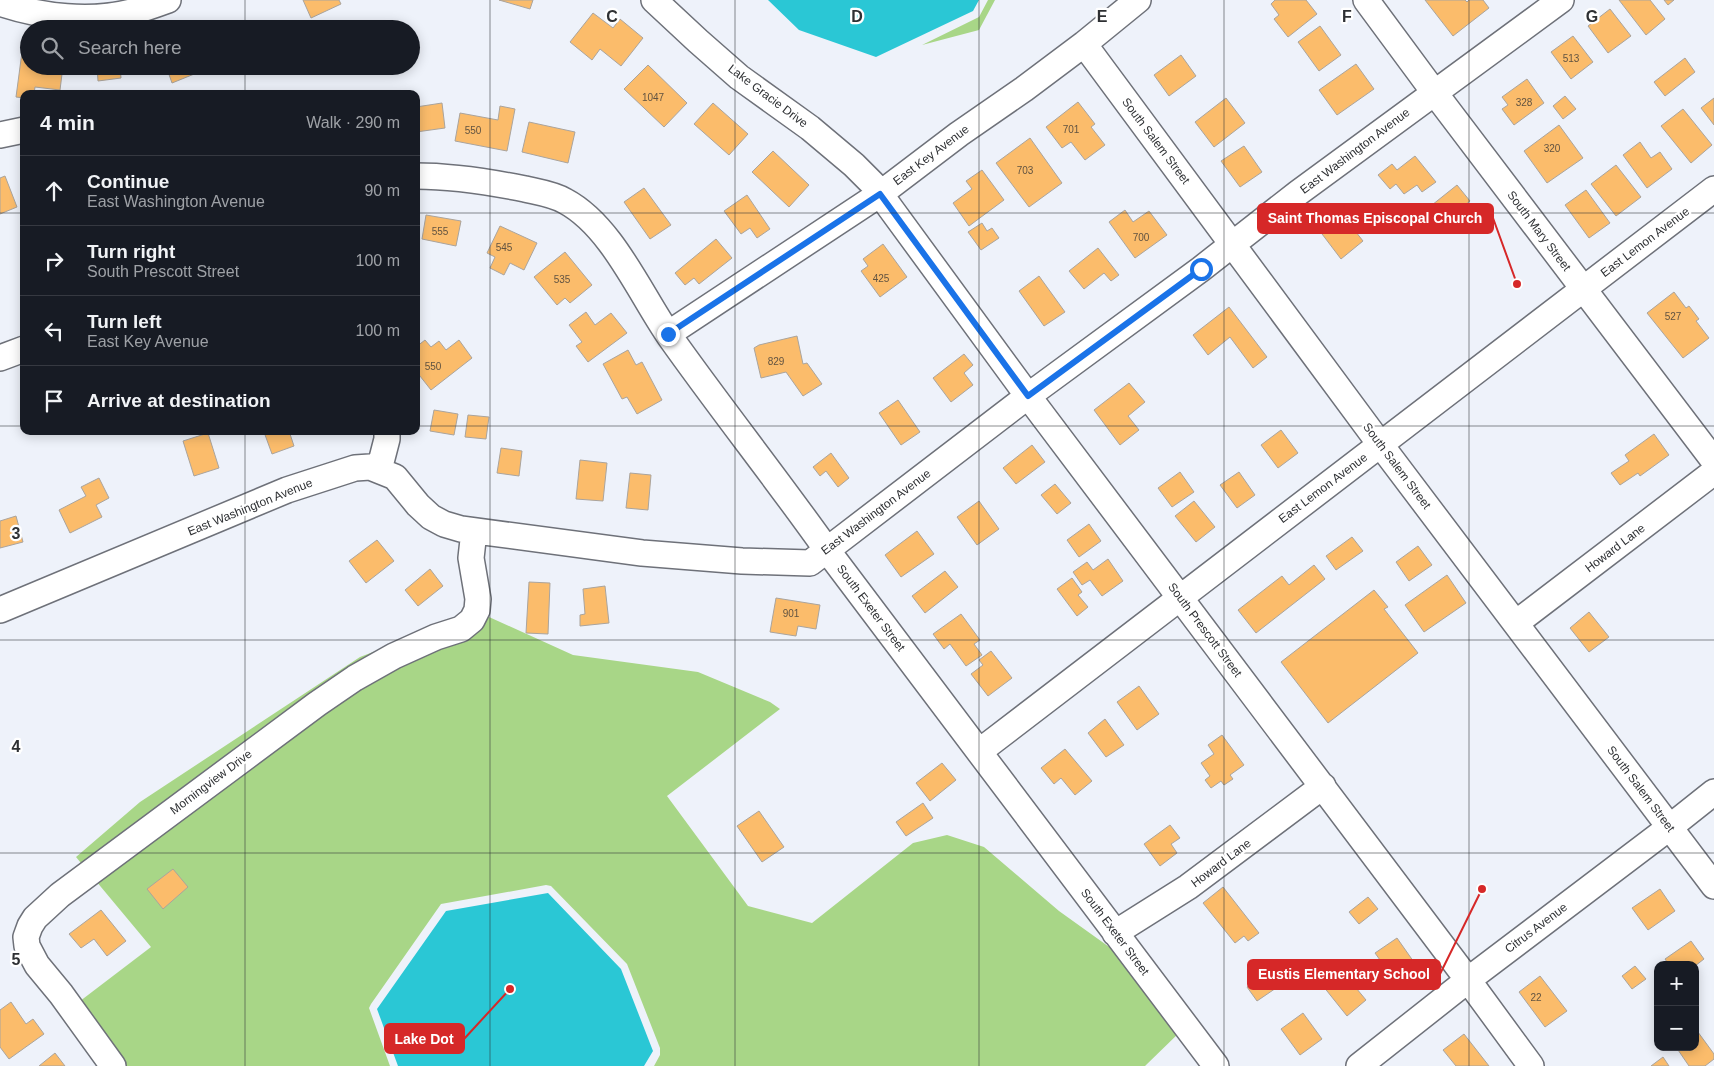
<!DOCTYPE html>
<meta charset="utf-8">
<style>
body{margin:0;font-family:Arial,sans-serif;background:#20242c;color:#f1f3f6}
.controls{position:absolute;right:15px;bottom:15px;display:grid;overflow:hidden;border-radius:10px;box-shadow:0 2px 12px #0003}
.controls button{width:45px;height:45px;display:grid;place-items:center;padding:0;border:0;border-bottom:1px solid #363941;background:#171b24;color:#f1f3f6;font:25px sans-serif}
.stop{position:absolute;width:15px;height:15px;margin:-11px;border:4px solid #1a73e8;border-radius:50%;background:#fff}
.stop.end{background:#1a73e8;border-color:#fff;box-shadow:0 1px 5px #0008}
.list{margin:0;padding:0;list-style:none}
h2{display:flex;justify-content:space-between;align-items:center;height:65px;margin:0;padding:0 20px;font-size:21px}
h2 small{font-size:16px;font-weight:400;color:#9ea1a6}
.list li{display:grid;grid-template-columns:32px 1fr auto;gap:15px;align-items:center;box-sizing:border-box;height:70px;padding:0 20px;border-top:1px solid #363941}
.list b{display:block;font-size:19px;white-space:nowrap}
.list p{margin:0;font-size:16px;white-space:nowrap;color:#9ea1a6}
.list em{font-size:16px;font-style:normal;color:#9ea1a6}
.icon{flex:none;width:28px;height:28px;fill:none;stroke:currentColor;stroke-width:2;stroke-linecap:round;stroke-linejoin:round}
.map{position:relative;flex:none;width:1714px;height:1066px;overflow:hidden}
.search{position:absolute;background:#171b24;box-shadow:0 2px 12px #0003;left:20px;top:20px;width:400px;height:55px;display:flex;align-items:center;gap:12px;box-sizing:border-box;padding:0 18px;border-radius:28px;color:#9ea1a6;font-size:19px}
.panel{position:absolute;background:#171b24;box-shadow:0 2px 12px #0003;left:20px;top:90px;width:400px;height:345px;border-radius:10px}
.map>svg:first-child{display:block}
.green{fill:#a8d687}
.water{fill:#2ac7d5}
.building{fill:#fbbc6b;stroke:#aaa49d}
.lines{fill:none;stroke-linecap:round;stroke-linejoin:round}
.minor-casing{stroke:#6e7179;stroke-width:28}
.minor{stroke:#fff;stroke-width:25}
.route{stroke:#1a73e8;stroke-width:6}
.grid{fill:none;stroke:#2e3033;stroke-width:1;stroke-opacity:0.55}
.labels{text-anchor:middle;stroke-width:4.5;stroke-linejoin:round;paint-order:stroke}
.number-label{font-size:10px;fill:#615341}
.street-label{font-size:12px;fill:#2e3033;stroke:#fff}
.grid-label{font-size:16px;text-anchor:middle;font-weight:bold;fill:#2e3033;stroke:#fff;stroke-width:4.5;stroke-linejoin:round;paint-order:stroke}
.leader{fill:none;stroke:#d62828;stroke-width:2}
.callout-dot{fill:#d62828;stroke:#fff;stroke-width:2}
.callout{fill:#d62828;stroke:#d62828;stroke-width:2}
.callout-label{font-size:14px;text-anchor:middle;font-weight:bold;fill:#fff}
</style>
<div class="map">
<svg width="1714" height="1066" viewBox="0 0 1714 1066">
<rect width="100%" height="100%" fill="#eef2fa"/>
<path class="green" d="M988 0H995L979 30 922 45 979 17Z
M478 612 573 655 698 672 770 702 780 709 667 796 748 906 812 923 913 843 947 835 984 847 1059 911 1119 954 1181 1031 1145 1066H654L660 1055V1048L627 964 551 886 546 885 441 904 371 1004 369 1008 390 1066H107L67 1011 151 947 76 857 140 802 360 657Z"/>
<path class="water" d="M768 0H979L973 11 876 57 799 30Z
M548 893 621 969 653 1051 644 1066H398L377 1009 446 911Z"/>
<path class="building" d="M303 0H339L341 4 311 18Z
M499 0H533L530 9Z
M1275 0H1306L1317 14 1288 37 1274 19 1279 15 1271 4Z
M1425 0H1465L1467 2 1469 0H1483L1489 8 1453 36Z
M1619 0H1650L1665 19 1646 35Z
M1664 0H1674L1668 5Z
M1610 9 1631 36 1608 53 1588 26Z
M593 13 613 28 620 19 643 38 621 66 600 49 592 60 570 42Z
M1320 26 1341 55 1319 71 1298 42Z
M1573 36 1593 62 1571 79 1551 52Z
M22 52 29 53V66H63L60 90 35 87 34 94H24V98L16 97Z
M1181 55 1196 76 1169 96 1154 75Z
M1685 58 1695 72 1665 96 1654 82Z
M1356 64 1374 89 1337 115 1319 90Z
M648 65 687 103 664 127 624 89Z
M97 66H120L121 78 98 81Z
M166 66H214L172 83Z
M1527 79 1544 103 1514 125 1502 109 1508 105 1502 97Z
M1565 96 1576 109 1563 119 1553 106Z
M1226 98 1245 123 1214 147 1195 122Z
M1714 98V125L1701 108Z
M1078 102 1095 124 1091 127 1105 145 1085 160 1071 142 1062 148 1046 127Z
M442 103 445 128 416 132V107Z
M713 103 748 134 729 155 694 124Z
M500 106 515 109 507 151 455 141 460 113 498 120Z
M1683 109 1712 145 1691 163 1661 126Z
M529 122 575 132 568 163 522 152Z
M1559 125 1583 158 1547 183 1524 151Z
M1030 138 1062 183 1029 207 996 163Z
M1640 142 1651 158 1660 152 1672 169 1647 188 1623 155Z
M1244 146 1262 172 1240 187 1221 161Z
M773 151 809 185 789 207 752 172Z
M1415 156 1436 182 1422 192 1417 185 1404 194 1396 184 1390 189 1378 175 1392 164 1397 170Z
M1616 165 1641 197 1616 216 1591 184Z
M982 170 1004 200 969 226 953 203 972 189 966 181Z
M5 176 17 207 0 214V178Z
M1457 185 1470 201 1431 232 1415 212 1424 205 1427 209Z
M644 188 671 225 650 239 624 202Z
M1586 190 1610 223 1589 238 1565 205Z
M747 195 770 229 757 238 750 228 741 234 724 211Z
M1125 210 1133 222 1149 211 1167 235 1135 258 1109 222Z
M1341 213 1363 241 1341 259 1319 230Z
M426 215 461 221 456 246 422 239Z
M982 223 987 231 992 228 999 238 981 250 968 232Z
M500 226 537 243 524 270 510 263 504 275 490 268 495 257 487 253Z
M716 239 732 258 699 284 694 278 685 285 675 273Z
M883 244 907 277 880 297 861 271 868 266 863 259Z
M1098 248 1119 275 1111 281 1104 273 1084 289 1069 271Z
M565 252 592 285 570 303 565 298 557 305 534 277Z
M1039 276 1065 312 1044 326 1019 291Z
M1674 292 1686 308 1689 306 1699 319 1696 321 1709 338 1683 358 1647 313Z
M1229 307 1267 357 1253 368 1230 337 1208 355 1193 335Z
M586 312 595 325 611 313 627 333 588 362 576 346 582 342 569 325Z
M797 336 803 364 807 363 822 384 803 396 786 372 761 378 754 348 759 345Z
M425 340 431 347 439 341 446 350 459 340 472 358 431 390 416 371V347Z
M628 350 636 365 642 362 662 400 637 414 627 397 622 399 603 364Z
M964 354 973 365 964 373 973 385 951 402 933 378Z
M1129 383 1145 402 1128 416 1139 430 1120 445 1094 410Z
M898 400 920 432 901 445 879 413Z
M434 410 458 414 454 435 430 431Z
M468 415 489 417 486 439 465 437Z
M1281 430 1298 453 1278 468 1261 445Z
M289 431 294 446 272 454 264 432Z
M208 433 219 468 194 476 183 441Z
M1654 434 1669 455 1640 476 1638 473 1620 485 1611 473 1629 461 1625 455Z
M1032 445 1045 462 1016 484 1003 468Z
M501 448 522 451 519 476 497 473Z
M831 453 849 478 838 487 826 471 820 476 813 467Z
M580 460 607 463 603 501 576 499Z
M1180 472 1194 492 1172 507 1158 488Z
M1239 472 1255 495 1237 508 1220 485Z
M630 473 651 475 648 510 626 508Z
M99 478 109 498 96 505 102 517 70 533 59 510 86 496 81 487Z
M1055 484 1071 503 1057 514 1041 495Z
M979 501 999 529 977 545 957 517Z
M1194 501 1215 527 1196 542 1175 516Z
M16 516 23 542 0 548V521Z
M1089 524 1101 541 1079 557 1067 540Z
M917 531 934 554 901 577 885 555Z
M1352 537 1363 551 1336 570 1326 556Z
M377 540 394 561 366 583 349 561Z
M1418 546 1432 565 1409 581 1396 562Z
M1108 559 1123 581 1102 596 1090 580 1082 585 1073 572 1087 562 1093 570Z
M1314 565 1325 579 1256 633 1238 610 1282 576 1289 585Z
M430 569 443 586 418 606 405 590Z
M945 571 958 587 925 613 912 596Z
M1447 575 1466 603 1424 632 1405 605Z
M1072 578 1082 592 1078 595 1088 607 1077 616 1057 589Z
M529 582 550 583 548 634 526 633Z
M605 586 609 623 580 626V615L585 614 583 589Z
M1374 590 1388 607 1384 609 1418 653 1328 723 1281 662Z
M776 598 820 605 816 629 798 626 796 636 770 632Z
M1589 612 1609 637 1589 652 1570 628Z
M961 614 980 640 974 644 982 655 966 666 950 644 944 649 933 634Z
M991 651 1012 678 988 696 971 674 983 665 979 660Z
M1139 686 1159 714 1137 730 1117 702Z
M1105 719 1124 745 1106 757 1088 733Z
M1222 735 1244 765 1230 775 1233 779 1224 785 1221 781 1211 788 1205 780 1210 776 1201 763 1214 754 1208 745Z
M1065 749 1092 781 1075 795 1061 778 1054 784 1041 768Z
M942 763 956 780 930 801 916 783Z
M923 803 933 818 906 836 896 822Z
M759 811 784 847 762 862 737 826Z
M1170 825 1180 838 1171 844 1177 853 1160 866 1144 844Z
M173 869 188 887 163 909 147 889Z
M1223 887 1259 933 1248 941 1244 936 1235 943 1203 903Z
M1660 889 1675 911 1648 930 1632 908Z
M1368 897 1378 909 1359 924 1349 912Z
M101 910 126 941 107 956 94 939 81 948 69 934Z
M1397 938 1416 965 1395 981 1375 953Z
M1691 941 1704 959 1695 966 1669 965 1665 959Z
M1635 966 1646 979 1632 989 1622 976Z
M1273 970 1282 984 1257 1001 1247 987Z
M1342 971 1366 1000 1347 1016 1323 986Z
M1540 976 1567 1011 1545 1027 1519 992Z
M11 1002 26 1024 33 1019 44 1034 9 1059 0 1047V1010Z
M1303 1013 1322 1039 1300 1055 1281 1029Z
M1695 1028 1714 1054V1059L1705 1066H1689L1676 1047H1695Z
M1464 1034 1489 1066H1456L1443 1050Z
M55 1053 65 1066H39Z
M1663 1057 1669 1066H1651Z"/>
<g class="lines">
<defs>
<path id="minor" d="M654 0 698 41 739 77 810 128 854 165 872 183 1028 396 1468 980 1531 1066
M1366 0 1434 92 1714 461
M0 3C41 17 92 23 135 11 146 8 157 4 168 0
M1084 44 1380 444 1714 886
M0 135 24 130
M416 176C452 176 490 182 525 189 538 192 553 194 565 201 612 226 640 294 670 337 721 409 776 478 827 550L1216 1066
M668 334 880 194 959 134 1024 89 1084 44 1138 0
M0 358 24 349
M379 470 387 439V431
M0 610 287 490 355 468 370 467 395 477 418 505 431 517 444 524 461 529 642 553 742 561 810 563 1028 396 1201 269 1298 193 1561 0
M1516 623 1714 472
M980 751 1714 189
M1115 933 1188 887 1323 786
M113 1066 61 994 37 965 27 946 26 937 30 926 35 918 60 895 317 704 355 678 394 656 436 637 461 629 472 620 477 610 478 599 471 558 474 531
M1359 1066 1468 980 1670 827 1714 792"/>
</defs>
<use href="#minor" class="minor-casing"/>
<use href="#minor" class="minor"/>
</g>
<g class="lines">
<path class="route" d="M668 334 880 194 1028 396 1201 269"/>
</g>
<path class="grid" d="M245 0V29M490 0V1066M735 0V1066M979 0V1066M1224 0V1066M1469 0V1066M245 66V94M0 213H24M416 213H1714M0 426H24M416 426H1714M245 431V1066M0 640H1714M0 853H1714"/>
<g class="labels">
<g class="number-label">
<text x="1571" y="62">513</text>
<text x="653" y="101">1047</text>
<text x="1524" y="106">328</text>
<text x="1071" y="133">701</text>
<text x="473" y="134">550</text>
<text x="1552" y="152">320</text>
<text x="1025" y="174">703</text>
<text x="440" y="235">555</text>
<text x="1141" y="241">700</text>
<text x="504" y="251">545</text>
<text x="881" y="282">425</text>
<text x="562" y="283">535</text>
<text x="1673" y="320">527</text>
<text x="776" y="365">829</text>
<text x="433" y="370">550</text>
<text x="791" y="617">901</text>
<text x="1536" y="1001">22</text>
</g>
<g class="street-label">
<text transform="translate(768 96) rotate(37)" y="4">Lake Gracie Drive</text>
<text transform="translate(1156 141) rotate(53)" y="4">South Salem Street</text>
<text transform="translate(1355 151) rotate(-37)" y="4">East Washington Avenue</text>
<text transform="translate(931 155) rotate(-37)" y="4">East Key Avenue</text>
<text transform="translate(1539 231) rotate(53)" y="4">South Mary Street</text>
<text transform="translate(1645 242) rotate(-37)" y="4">East Lemon Avenue</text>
<text transform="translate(1397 466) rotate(53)" y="4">South Salem Street</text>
<text transform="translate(1323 488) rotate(-37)" y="4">East Lemon Avenue</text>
<text transform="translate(250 507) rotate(-22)" y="4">East Washington Avenue</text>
<text transform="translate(876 512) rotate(-37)" y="4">East Washington Avenue</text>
<text transform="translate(1615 548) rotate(-37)" y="4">Howard Lane</text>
<text transform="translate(871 608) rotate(53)" y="4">South Exeter Street</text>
<text transform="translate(1205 630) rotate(53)" y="4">South Prescott Street</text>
<text transform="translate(211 782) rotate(-37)" y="4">Morningview Drive</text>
<text transform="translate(1641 789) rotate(53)" y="4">South Salem Street</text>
<text transform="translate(1221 863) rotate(-37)" y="4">Howard Lane</text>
<text transform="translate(1536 928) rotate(-37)" y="4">Citrus Avenue</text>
<text transform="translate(1115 932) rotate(53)" y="4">South Exeter Street</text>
</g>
</g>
<g class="grid-label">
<text x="612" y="22">C</text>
<text x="857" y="22">D</text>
<text x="1102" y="22">E</text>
<text x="1347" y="22">F</text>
<text x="1592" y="22">G</text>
<text x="16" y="539">3</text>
<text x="16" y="752">4</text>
<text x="16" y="965">5</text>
</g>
<path class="leader" d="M1517 284L1493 218M1482 889L1440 974M510 989L464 1039"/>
<g class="callout-dot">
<circle cx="1517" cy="284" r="5"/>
<circle cx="1482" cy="889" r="5"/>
<circle cx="510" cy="989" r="5"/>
</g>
<g class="callout">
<rect x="1258" y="204" width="235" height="29" rx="5"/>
<rect x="1248" y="960" width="192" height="29" rx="5"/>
<rect x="385" y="1024" width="79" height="29" rx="5"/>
</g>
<g class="callout-label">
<text x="1375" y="223">Saint Thomas Episcopal Church</text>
<text x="1344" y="979">Eustis Elementary School</text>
<text x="424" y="1044">Lake Dot</text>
</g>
</svg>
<div class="controls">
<button>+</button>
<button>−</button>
</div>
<div class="stop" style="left:1201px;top:269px"></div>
<div class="stop end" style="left:668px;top:334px"></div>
<div class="search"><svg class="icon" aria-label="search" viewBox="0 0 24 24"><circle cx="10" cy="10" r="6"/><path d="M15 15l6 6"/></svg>Search here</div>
<section class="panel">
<h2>4 min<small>Walk · 290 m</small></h2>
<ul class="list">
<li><svg class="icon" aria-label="ahead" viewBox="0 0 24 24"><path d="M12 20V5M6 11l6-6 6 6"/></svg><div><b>Continue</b><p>East Washington Avenue</p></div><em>90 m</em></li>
<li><svg class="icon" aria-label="right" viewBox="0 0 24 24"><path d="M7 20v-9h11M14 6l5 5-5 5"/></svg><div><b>Turn right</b><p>South Prescott Street</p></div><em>100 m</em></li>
<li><svg class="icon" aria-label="left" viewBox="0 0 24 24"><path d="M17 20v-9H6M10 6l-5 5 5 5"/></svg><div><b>Turn left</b><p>East Key Avenue</p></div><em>100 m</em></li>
<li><svg class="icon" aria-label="arrive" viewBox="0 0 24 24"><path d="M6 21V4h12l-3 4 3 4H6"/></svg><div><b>Arrive at destination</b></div></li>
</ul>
</section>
</div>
